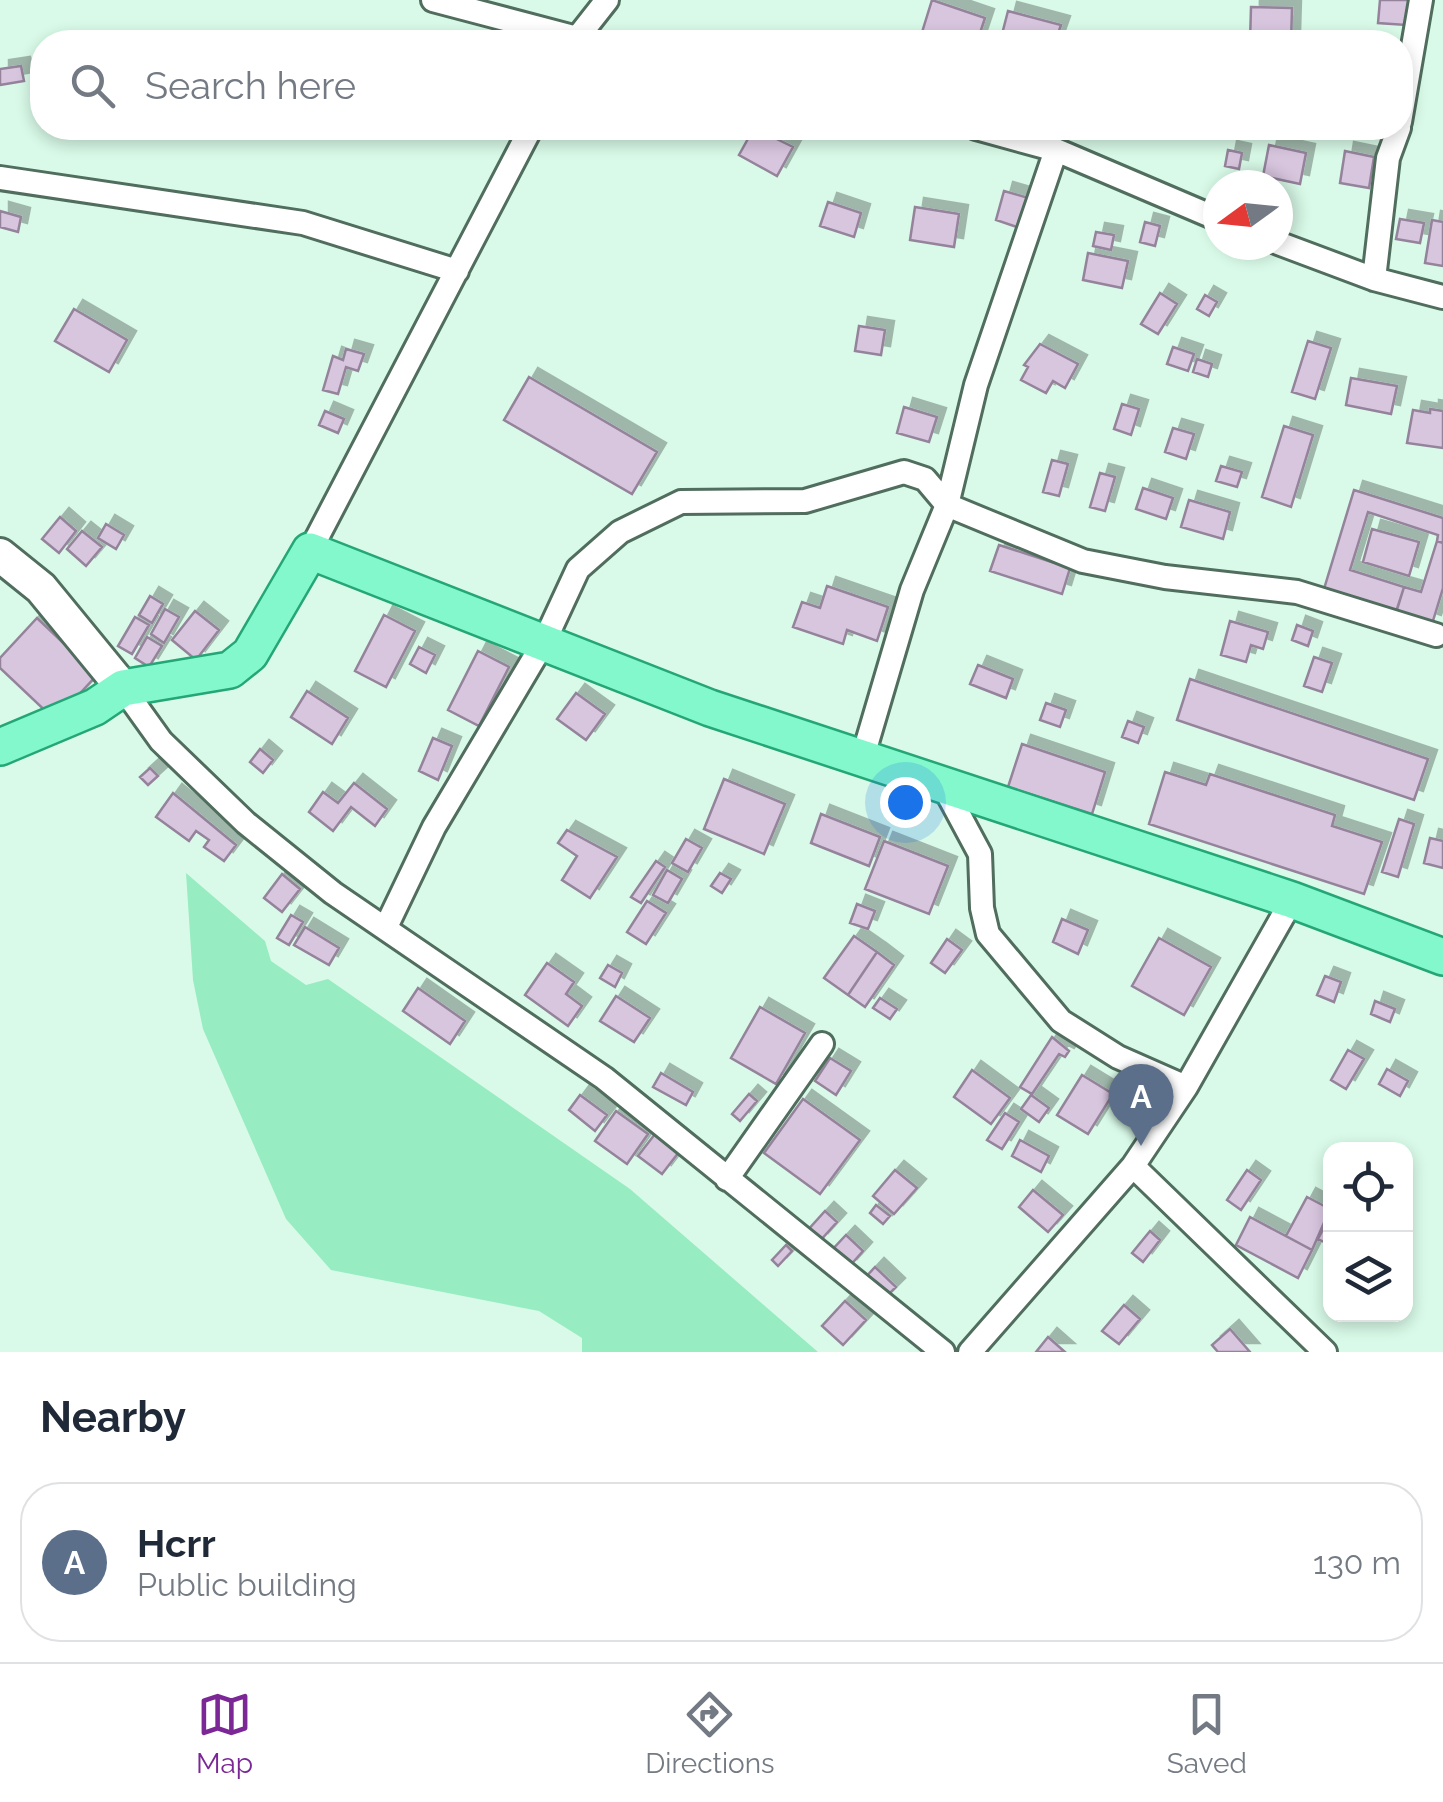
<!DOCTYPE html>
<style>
body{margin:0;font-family:Raleway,sans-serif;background:#f2f2f3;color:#1f2937}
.controls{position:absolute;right:30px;bottom:30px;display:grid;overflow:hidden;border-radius:20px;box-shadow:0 5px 15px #0003}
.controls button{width:90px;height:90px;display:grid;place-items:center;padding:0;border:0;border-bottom:2px solid #e0e1e3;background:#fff;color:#1f2937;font:50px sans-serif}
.compass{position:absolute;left:1203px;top:170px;width:90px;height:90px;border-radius:50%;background:#fff;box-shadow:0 5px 15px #0003;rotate:255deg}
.you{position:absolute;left:905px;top:802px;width:35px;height:35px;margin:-25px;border:8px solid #fff;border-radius:50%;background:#1a73e8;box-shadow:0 0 0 15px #1a73e833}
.badge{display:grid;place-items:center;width:65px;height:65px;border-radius:50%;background:#7b2796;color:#fff;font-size:32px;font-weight:700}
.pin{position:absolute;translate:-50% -82px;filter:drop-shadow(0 2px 5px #0008)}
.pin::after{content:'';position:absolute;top:52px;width:35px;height:30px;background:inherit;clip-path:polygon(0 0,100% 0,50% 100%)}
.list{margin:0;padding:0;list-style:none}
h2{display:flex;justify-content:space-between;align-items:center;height:130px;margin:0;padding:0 40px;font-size:42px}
h2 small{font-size:32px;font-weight:400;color:#747a83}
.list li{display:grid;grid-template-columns:65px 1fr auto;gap:30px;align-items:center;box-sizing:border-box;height:160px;margin:0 20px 20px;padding:0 20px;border:2px solid #e0e1e3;border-radius:40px}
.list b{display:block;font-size:38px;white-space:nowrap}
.list p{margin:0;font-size:32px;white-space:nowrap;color:#747a83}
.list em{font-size:32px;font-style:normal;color:#747a83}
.icon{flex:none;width:55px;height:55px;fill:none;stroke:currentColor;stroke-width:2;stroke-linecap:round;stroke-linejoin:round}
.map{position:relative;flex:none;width:1443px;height:1352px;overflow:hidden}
.search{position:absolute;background:#fff;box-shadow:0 5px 15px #0003;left:30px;right:30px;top:30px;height:110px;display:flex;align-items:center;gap:25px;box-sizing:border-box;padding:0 35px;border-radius:40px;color:#747a83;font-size:38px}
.sheet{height:310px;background:#fff}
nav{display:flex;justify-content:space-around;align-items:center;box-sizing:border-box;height:140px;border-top:2px solid #e0e1e3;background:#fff;font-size:28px;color:#747a83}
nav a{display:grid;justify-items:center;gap:5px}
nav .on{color:#7b2796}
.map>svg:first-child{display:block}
.green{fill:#97ecc2}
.building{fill:#d8c6df;stroke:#94839b;stroke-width:2.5;filter:url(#shadow)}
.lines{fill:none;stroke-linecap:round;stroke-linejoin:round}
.minor-casing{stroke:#506d5e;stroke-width:28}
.secondary-casing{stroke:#506d5e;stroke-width:38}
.primary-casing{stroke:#24a676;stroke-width:40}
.minor{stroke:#fff;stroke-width:22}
.secondary{stroke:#fff;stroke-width:32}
.primary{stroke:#83f8cd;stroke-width:35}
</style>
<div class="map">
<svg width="1443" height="1352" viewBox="0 0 1443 1352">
<defs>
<filter id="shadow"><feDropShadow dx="9" dy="-9" stdDeviation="0" flood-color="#0004"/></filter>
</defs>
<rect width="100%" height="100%" fill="#d9fae8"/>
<path class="green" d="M186 873 265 941 271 961 306 985 328 979 630 1189 818 1352H582V1338L539 1311 331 1270 286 1219 203 1029 193 980Z"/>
<path class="building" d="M932 0 985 18 977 42H919Z
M1380 0H1409L1406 25 1378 23Z
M1251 7 1292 8 1291 42H1250Z
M1008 11 1061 25 1055 42H1000Z
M21 66 24 81 0 85V69Z
M754 128 793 147 777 176 739 155Z
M1199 128H1239L1237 138 1198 133Z
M1269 145 1306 153 1300 184 1263 176Z
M1228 150 1242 153 1239 169 1225 166Z
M1345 151 1374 157 1369 188 1340 183Z
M1004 191 1032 199 1023 229 996 220Z
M828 202 861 213 854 237 820 226Z
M915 207 959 214 954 247 910 240Z
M0 211 21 217 18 232 0 227Z
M1400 219 1424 223 1420 243 1396 239Z
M1432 220 1443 222V266L1425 263Z
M1145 222 1160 226 1155 246 1140 242Z
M1096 232 1114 235 1111 250 1093 246Z
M1088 253 1128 261 1122 288 1083 280Z
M1160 293 1177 304 1158 334 1141 324Z
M1205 295 1217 302 1209 316 1197 309Z
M74 309 127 340 109 372 55 341Z
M859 326 885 330 881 355 855 351Z
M1308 341 1331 348 1315 399 1292 392Z
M1040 344 1078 364 1065 388 1053 381 1046 393 1021 380 1028 367 1024 365Z
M1173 347 1194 354 1188 371 1167 364Z
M346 349 364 354 358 371 346 367 338 394 323 390 333 356 343 360Z
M1197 359 1212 364 1208 377 1193 372Z
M529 377 657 452 632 494 504 420Z
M1351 378 1397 386 1391 414 1346 405Z
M1122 404 1139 409 1131 435 1114 429Z
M904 407 937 417 929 442 897 433Z
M1430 409 1443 411V448L1407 443 1413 410 1430 413Z
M325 411 344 419 338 433 319 425Z
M1284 426 1313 435 1291 507 1262 497Z
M1173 428 1194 434 1186 459 1165 452Z
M1052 460 1068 464 1059 496 1043 492Z
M1221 466 1242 472 1237 487 1216 481Z
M1100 473 1115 477 1105 511 1090 507Z
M1143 488 1173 498 1166 519 1136 509Z
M1354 490 1443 518V543L1437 541 1438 535 1368 512 1350 570 1404 587 1396 613 1324 589Z
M1189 500 1230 512 1223 539 1181 527Z
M60 517 76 531 59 553 42 539Z
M106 524 124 535 116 549 98 538Z
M1372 529 1419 542 1409 576 1363 562Z
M82 531 102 547 86 566 67 549Z
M1437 541 1443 543V588L1432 624 1396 612 1404 587 1421 592Z
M999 545 1070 568 1062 594 990 571Z
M827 586 888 607 877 641 847 630 843 644 793 627 802 602 820 608Z
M150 596 163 604 152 623 139 615Z
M165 609 179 617 164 643 151 634Z
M195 611 219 630 196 660 172 640Z
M384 615 415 631 386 687 355 671Z
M135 617 149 625 132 654 118 646Z
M37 618 97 675 55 720 0 668V658Z
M1230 621 1268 632 1263 649 1251 645 1246 662 1221 655Z
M1297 625 1313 631 1308 646 1292 640Z
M147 637 162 646 149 667 135 658Z
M419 647 435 655 426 673 410 664Z
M478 651 509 667 479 726 448 710Z
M1314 657 1332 663 1322 692 1304 686Z
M978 665 1013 679 1006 698 970 684Z
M1190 679 1428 759 1414 800 1177 720Z
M307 691 348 718 332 744 291 717Z
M576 693 605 714 586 740 557 719Z
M1046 703 1066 710 1060 727 1040 720Z
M1128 721 1144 727 1138 743 1122 737Z
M433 738 452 746 438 780 419 771Z
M1022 744 1105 772 1092 814 1008 787Z
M260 749 273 760 263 773 250 762Z
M150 768 158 776 148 785 140 777Z
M1165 772 1206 785 1210 774 1335 815 1332 826 1382 842 1364 894 1149 824Z
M724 779 785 804 764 854 704 829Z
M354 783 387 809 375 826 351 807 333 831 309 812 323 792 338 803Z
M173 793 236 845 224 861 204 847 209 840 196 831 189 841 156 817Z
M821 814 880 837 869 866 811 843Z
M1399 819 1414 824 1398 877 1382 872Z
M567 830 617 857 590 898 562 880 577 856 558 843Z
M1430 838 1443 841V868L1424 863Z
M686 839 702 848 688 872 672 863Z
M884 841 948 866 929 914 865 889Z
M656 861 665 867 641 903 631 897Z
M667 870 682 879 668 903 653 895Z
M720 873 731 879 722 893 711 886Z
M282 874 300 889 282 912 264 898Z
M647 901 666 913 646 944 627 932Z
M857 904 875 911 868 929 850 923Z
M291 915 303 922 289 945 277 938Z
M1062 919 1088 930 1078 954 1053 942Z
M305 927 339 948 329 965 294 945Z
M854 936 877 952 848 995 824 978Z
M1159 938 1211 967 1184 1015 1132 986Z
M947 939 962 950 945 973 931 963Z
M877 952 894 965 865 1007 848 995Z
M547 963 574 982 566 994 582 1006 568 1026 525 995Z
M608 965 622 973 615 987 600 978Z
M1325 976 1341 982 1334 1002 1317 995Z
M418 988 465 1021 450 1044 403 1011Z
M616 996 650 1018 634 1042 600 1021Z
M880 998 897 1009 890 1019 873 1008Z
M1375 1001 1395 1009 1390 1022 1371 1014Z
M760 1007 805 1033 776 1084 731 1058Z
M1052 1037 1069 1051 1065 1057 1059 1054 1032 1094 1020 1087Z
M1348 1050 1364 1059 1346 1089 1331 1080Z
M830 1058 851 1071 836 1095 815 1081Z
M1387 1069 1408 1081 1400 1096 1379 1084Z
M972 1070 1010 1098 991 1124 954 1097Z
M661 1073 693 1092 686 1105 653 1087Z
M1082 1075 1113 1094 1088 1134 1057 1115Z
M749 1094 757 1101 740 1121 732 1114Z
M580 1095 607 1115 595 1131 569 1110Z
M1031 1095 1049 1108 1039 1122 1021 1109Z
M803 1099 860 1140 820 1194 764 1153Z
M616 1111 648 1134 627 1164 595 1141Z
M1005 1113 1019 1122 1002 1149 987 1140Z
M655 1134 679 1152 662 1174 638 1156Z
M1020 1140 1049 1156 1041 1172 1012 1156Z
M895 1170 917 1188 894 1214 873 1196Z
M1247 1170 1261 1180 1241 1210 1227 1200Z
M1033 1190 1063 1215 1048 1232 1019 1207Z
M1307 1197 1330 1209 1312 1250 1286 1236Z
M876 1205 890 1216 883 1224 870 1213Z
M825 1211 837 1222 819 1242 807 1231Z
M1250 1217 1312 1250 1298 1278 1236 1245Z
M1328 1220 1330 1221V1245L1318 1239Z
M1150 1231 1160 1240 1143 1262 1132 1253Z
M846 1235 863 1251 848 1268 831 1251Z
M786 1245 792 1251 778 1266 772 1260Z
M875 1267 896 1287 884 1299 864 1279Z
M845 1301 866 1320 843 1345 822 1326Z
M1124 1305 1140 1319 1119 1344 1102 1331Z
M1230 1329 1250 1352H1218L1212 1345Z
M1048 1337 1065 1352H1036Z"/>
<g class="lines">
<defs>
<path id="minor" d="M433 0 592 42
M574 42 607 0
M1400 122 1421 0
M976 128 1056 150 1218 219
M0 178 303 223 457 271
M1278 243 1374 279 1443 297
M1374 279 1388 158 1399 128
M310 551 531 128
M123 688 161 741 246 823 333 893 604 1078 943 1352
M863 756 912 590 947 505 976 385 1056 150
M944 787 980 854 982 908 988 934 1061 1021 1118 1057 1186 1087
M386 927 434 827 545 640 578 569 620 532 681 502 805 501 904 472 925 479 947 505 1083 561 1165 577 1297 592 1436 635
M1133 1166 1325 1352
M727 1179 822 1044
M970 1352 1133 1166 1186 1087 1292 900"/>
<path id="secondary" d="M0 555 41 588 123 688"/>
<path id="primary" d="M0 747 95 707 123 688 230 670 250 654 310 551 710 708 1292 900 1443 957"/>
</defs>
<use href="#minor" class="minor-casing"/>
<use href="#secondary" class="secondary-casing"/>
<use href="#primary" class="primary-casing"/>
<use href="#minor" class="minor"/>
<use href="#secondary" class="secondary"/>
<use href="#primary" class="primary"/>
</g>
</svg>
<div class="controls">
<button><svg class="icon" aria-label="locate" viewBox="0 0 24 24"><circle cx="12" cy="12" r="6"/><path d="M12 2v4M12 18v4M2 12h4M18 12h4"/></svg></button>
<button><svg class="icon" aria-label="layers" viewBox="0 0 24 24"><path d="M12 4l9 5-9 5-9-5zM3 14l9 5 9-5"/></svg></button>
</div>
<svg class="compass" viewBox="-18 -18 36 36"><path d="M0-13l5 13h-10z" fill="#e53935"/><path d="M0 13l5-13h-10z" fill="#747a83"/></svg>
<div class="you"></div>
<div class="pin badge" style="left:1141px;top:1146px;background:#5c6f8a">A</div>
<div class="search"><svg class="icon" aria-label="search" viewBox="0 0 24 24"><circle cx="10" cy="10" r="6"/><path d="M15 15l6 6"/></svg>Search here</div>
</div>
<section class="sheet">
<h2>Nearby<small></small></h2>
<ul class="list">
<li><span class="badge" style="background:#5c6f8a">A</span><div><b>Hcrr</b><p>Public building</p></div><em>130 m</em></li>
</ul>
</section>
<nav>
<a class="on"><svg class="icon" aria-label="map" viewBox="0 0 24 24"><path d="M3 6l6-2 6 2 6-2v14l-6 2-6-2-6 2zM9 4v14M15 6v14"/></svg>Map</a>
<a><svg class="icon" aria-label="directions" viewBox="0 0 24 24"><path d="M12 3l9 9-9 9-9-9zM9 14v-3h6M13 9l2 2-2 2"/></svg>Directions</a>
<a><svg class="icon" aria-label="saved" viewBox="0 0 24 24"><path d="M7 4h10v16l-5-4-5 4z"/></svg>Saved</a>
</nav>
